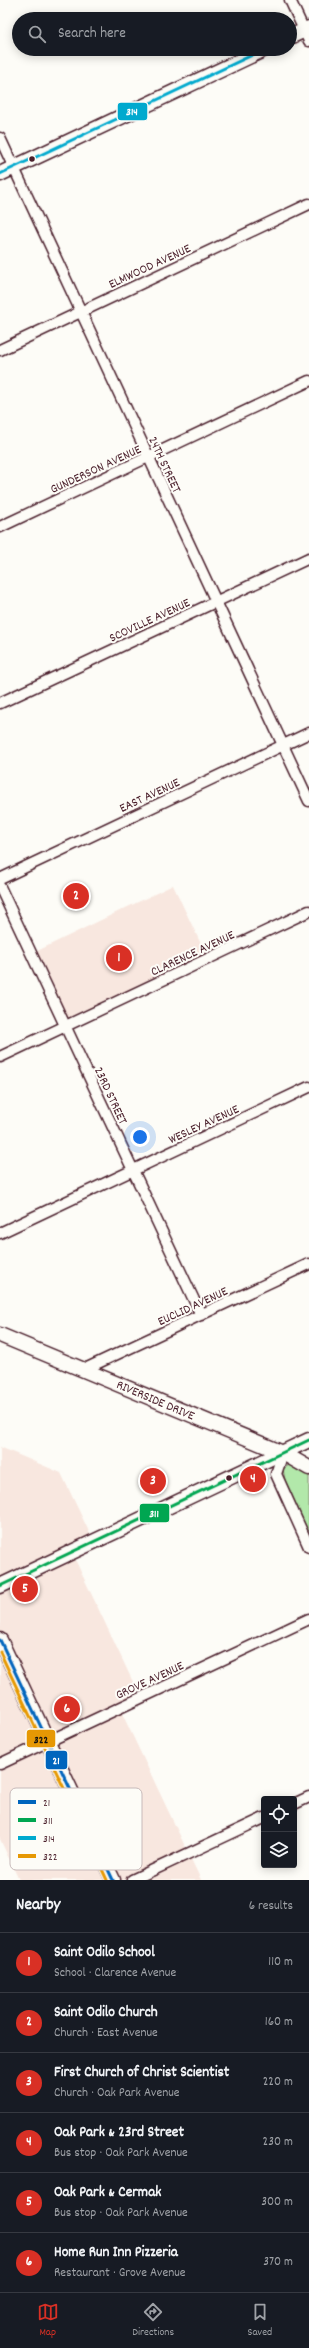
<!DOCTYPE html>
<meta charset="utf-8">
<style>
body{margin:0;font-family:Dekko,sans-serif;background:#242831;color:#f1f3f6}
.controls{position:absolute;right:12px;bottom:12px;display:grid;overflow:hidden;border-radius:4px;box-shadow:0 2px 10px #0003}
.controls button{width:36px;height:36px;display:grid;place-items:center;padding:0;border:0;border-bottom:1px solid #363941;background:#171b24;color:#f1f3f6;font:20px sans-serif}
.you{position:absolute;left:140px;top:1137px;width:14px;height:14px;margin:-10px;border:3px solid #fff;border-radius:50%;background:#1a73e8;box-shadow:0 0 0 6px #1a73e833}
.badge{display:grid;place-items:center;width:26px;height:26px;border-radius:50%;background:#d93025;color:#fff;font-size:13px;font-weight:700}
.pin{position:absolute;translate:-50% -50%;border:2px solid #fff;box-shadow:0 1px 4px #0006}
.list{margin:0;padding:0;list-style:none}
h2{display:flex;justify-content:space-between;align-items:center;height:52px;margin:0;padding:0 16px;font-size:17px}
h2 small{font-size:13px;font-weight:400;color:#9ea1a6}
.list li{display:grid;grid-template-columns:26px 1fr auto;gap:12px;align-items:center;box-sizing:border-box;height:60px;padding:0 16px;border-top:1px solid #363941}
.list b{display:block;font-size:15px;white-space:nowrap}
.list p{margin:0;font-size:13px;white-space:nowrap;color:#9ea1a6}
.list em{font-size:13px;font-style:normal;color:#9ea1a6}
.icon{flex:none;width:22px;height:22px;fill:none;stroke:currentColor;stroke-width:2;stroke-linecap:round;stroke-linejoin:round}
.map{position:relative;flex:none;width:309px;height:1880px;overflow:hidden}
.search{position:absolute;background:#171b24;box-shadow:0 2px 10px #0003;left:12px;right:12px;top:12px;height:44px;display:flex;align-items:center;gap:10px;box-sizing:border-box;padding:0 14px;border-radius:22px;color:#9ea1a6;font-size:15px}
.sheet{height:412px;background:#171b24}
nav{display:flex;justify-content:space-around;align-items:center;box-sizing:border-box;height:56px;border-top:1px solid #363941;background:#171b24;font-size:11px;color:#9ea1a6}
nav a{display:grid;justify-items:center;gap:2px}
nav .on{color:#d93025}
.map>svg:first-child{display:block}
.built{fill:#f8e7df}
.green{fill:#b2e8aa;stroke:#7e846a}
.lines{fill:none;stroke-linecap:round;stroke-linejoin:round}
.street-casing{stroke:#4a1f2b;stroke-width:13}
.secondary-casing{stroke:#4a1f2b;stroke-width:17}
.street{stroke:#fdfcf7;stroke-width:10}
.secondary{stroke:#fdfcf7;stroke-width:14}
.bus-1-casing{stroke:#fdfcf7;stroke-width:6}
.bus-2-casing{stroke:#fdfcf7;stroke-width:6}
.bus-3-casing{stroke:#fdfcf7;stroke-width:6}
.bus-4-casing{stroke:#fdfcf7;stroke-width:6}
.bus-1{stroke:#0065bd;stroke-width:3}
.bus-2{stroke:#00a651;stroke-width:3}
.bus-3{stroke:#00a9ce;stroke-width:3}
.bus-4{stroke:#e69804;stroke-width:3}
.bus-dot{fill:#4a1f2b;stroke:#fdfcf7;stroke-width:1.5}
.labels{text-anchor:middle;stroke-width:4;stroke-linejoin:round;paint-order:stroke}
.street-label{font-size:13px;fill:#4a1f2b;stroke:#fdfcf7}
.key{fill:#fdfcf7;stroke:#c7baba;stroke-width:1}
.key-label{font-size:11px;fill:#4a1f2b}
.line-badge{stroke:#fdfcf7;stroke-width:1.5}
.badge-label{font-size:11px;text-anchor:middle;font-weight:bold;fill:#fff}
.pale-badge-label{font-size:11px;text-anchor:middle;font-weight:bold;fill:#111}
</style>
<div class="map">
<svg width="309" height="1880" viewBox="0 0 309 1880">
<rect width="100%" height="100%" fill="#fdfcf7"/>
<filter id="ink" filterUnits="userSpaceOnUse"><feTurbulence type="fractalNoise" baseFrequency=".025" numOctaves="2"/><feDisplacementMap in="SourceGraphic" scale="8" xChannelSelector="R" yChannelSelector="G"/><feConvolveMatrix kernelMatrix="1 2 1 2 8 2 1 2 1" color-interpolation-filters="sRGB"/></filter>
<g filter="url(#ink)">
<path class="built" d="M173 885 209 961 65 1029 29 955Z
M0 1447 61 1473 93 1540 0 1584Z
M72 1553 133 1682 128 1705 120 1709 201 1880H19L0 1839V1588Z"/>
<path class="green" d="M289 1465 309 1474V1533L285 1480 283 1469Z"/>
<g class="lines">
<defs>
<path id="street" d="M290 0 309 41
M0 138 309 801
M0 350 309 204
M0 527 309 381
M0 703 309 558
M0 879 309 733
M0 887 201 1315
M0 1057 309 911
M0 1233 309 1087
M85 1369 309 1264
M283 1453 276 1474 309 1547
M0 1764 309 1619
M294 1804 309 1797
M132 1880 264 1818"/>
<path id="secondary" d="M290 37 309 28
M0 174 265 49
M0 1335 283 1453 309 1468
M0 1586 309 1440
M0 1640 113 1880"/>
</defs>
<use href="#street" class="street-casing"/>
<use href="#secondary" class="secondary-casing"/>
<use href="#street" class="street"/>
<use href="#secondary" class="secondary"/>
<defs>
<path id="bus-1" d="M0 1640 113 1880"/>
<path id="bus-2" d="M0 1586 309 1440"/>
<path id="bus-3" d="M0 174 265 49"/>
<path id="bus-4" d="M0 1652 107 1880"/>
</defs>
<use href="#bus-1" class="bus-1-casing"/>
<use href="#bus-2" class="bus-2-casing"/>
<use href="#bus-3" class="bus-3-casing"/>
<use href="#bus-4" class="bus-4-casing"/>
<use href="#bus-1" class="bus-1"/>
<use href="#bus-2" class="bus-2"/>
<use href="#bus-3" class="bus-3"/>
<use href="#bus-4" class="bus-4"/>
</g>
</g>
<g class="bus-dot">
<circle cx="32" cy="159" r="3.5"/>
<circle cx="229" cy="1478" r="3.5"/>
</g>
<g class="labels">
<g class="street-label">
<text transform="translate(149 265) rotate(-25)" y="5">ELMWOOD AVENUE</text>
<text transform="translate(166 464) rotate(65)" y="5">24TH STREET</text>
<text transform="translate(95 468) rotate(-25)" y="5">GUNDERSON AVENUE</text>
<text transform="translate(149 619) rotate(-25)" y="5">SCOVILLE AVENUE</text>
<text transform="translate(149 794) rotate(-25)" y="5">EAST AVENUE</text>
<text transform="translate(192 952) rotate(-25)" y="5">CLARENCE AVENUE</text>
<text transform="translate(112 1095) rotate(65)" y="5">23RD STREET</text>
<text transform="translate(203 1123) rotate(-25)" y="5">WESLEY AVENUE</text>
<text transform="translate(192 1305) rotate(-25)" y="5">EUCLID AVENUE</text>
<text transform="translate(156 1399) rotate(23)" y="5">RIVERSIDE DRIVE</text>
<text transform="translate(149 1679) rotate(-25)" y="5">GROVE AVENUE</text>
</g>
</g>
<rect x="10" y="1788" width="132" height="82" rx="6" class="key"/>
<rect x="18" y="1800" width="18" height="4" fill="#0065bd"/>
<rect x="18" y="1818" width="18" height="4" fill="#00a651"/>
<rect x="18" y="1836" width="18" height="4" fill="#00a9ce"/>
<rect x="18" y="1854" width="18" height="4" fill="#e69804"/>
<g class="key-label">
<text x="43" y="1806">21</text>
<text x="43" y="1824">311</text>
<text x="43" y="1842">314</text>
<text x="43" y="1860">322</text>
</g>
<g class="line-badge">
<rect x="117" y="102" width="31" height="19" rx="4" fill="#00a9ce"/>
<rect x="139" y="1503" width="31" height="20" rx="4" fill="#00a651"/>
<rect x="26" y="1729" width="30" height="19" rx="4" fill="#e69804"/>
<rect x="45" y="1750" width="23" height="20" rx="4" fill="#0065bd"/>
</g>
<g class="badge-label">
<text x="132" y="115">314</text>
<text x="154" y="1517">311</text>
<text x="56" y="1764">21</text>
</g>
<g class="pale-badge-label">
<text x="41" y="1743">322</text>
</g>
</svg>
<div class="controls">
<button><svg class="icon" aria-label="locate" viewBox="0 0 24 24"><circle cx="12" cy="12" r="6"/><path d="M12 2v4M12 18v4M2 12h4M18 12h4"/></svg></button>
<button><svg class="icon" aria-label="layers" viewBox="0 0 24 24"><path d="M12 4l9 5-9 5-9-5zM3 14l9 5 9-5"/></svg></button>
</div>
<div class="you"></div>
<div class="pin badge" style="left:119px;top:958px">1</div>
<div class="pin badge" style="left:76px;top:896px">2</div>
<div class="pin badge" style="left:153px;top:1481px">3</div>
<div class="pin badge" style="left:253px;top:1479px">4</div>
<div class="pin badge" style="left:25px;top:1589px">5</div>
<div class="pin badge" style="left:67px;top:1709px">6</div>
<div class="search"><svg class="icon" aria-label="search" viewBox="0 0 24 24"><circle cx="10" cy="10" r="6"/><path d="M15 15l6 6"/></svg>Search here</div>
</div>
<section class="sheet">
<h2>Nearby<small>6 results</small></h2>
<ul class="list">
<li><span class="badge">1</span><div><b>Saint Odilo School</b><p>School · Clarence Avenue</p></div><em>110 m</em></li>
<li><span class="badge">2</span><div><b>Saint Odilo Church</b><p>Church · East Avenue</p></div><em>160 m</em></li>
<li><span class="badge">3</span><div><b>First Church of Christ Scientist</b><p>Church · Oak Park Avenue</p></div><em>220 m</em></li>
<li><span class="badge">4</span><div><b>Oak Park &amp; 23rd Street</b><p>Bus stop · Oak Park Avenue</p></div><em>230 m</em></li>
<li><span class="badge">5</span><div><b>Oak Park &amp; Cermak</b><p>Bus stop · Oak Park Avenue</p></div><em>300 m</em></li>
<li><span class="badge">6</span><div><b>Home Run Inn Pizzeria</b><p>Restaurant · Grove Avenue</p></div><em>370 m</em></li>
</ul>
</section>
<nav>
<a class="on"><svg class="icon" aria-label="map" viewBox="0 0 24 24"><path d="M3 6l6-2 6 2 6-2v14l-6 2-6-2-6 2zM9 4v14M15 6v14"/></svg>Map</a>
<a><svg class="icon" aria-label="directions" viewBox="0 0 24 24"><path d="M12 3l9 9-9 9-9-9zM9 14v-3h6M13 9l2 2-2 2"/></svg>Directions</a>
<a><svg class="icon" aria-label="saved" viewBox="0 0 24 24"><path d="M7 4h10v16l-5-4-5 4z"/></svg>Saved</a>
</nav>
